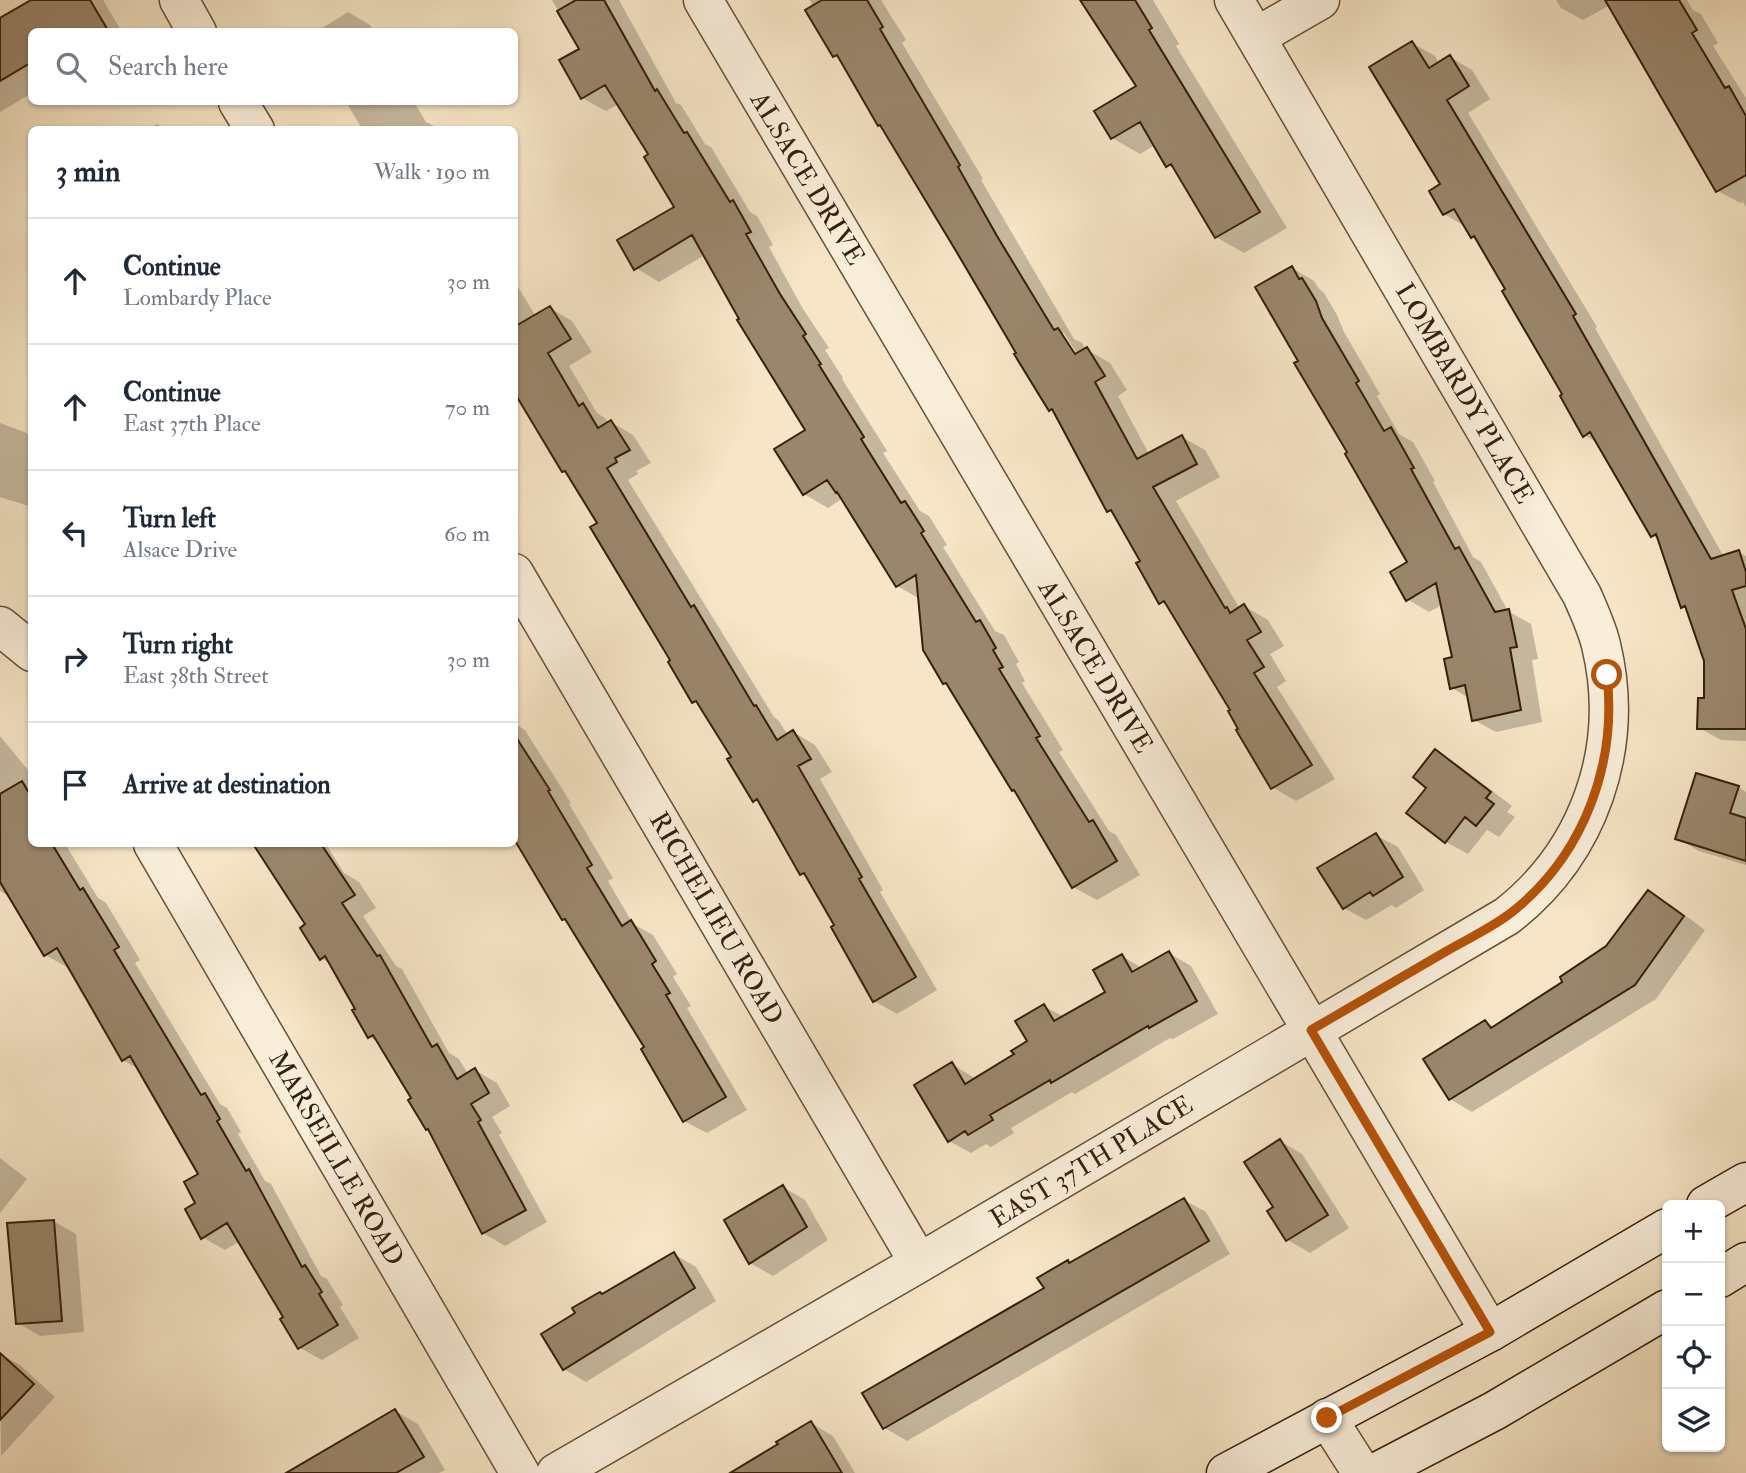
<!DOCTYPE html>
<meta charset="utf-8">
<style>
body{margin:0;font-family:"IM FELL Double Pica",serif;background:#f6f6f7;color:#1f2937}
.controls{position:absolute;right:21px;bottom:21px;display:grid;overflow:hidden;border-radius:10px;box-shadow:0 2px 5px #0004}
.controls button{width:63px;height:63px;display:grid;place-items:center;padding:0;border:0;border-bottom:2px solid #e0e1e3;background:#fff;color:#1f2937;font:35px sans-serif}
.stop{position:absolute;width:21px;height:21px;margin:-16px;border:5px solid #b45309;border-radius:50%;background:#fff}
.stop.end{background:#b45309;border-color:#fff;box-shadow:0 2px 7px #0008}
.list{margin:0;padding:0;list-style:none}
h2{display:flex;justify-content:space-between;align-items:center;height:91px;margin:0;padding:0 28px;font-size:30px}
h2 small{font-size:23px;font-weight:400;color:#747a83}
.list li{display:grid;grid-template-columns:46px 1fr auto;gap:21px;align-items:center;box-sizing:border-box;height:126px;padding:0 28px;border-top:2px solid #e0e1e3}
.list b{display:block;font-size:26px;white-space:nowrap}
.list p{margin:0;font-size:23px;white-space:nowrap;color:#747a83}
.list em{font-size:23px;font-style:normal;color:#747a83}
.icon{flex:none;width:38px;height:38px;fill:none;stroke:currentColor;stroke-width:2;stroke-linecap:round;stroke-linejoin:round}
.map{position:relative;flex:none;width:1746px;height:1473px;overflow:hidden}
.search{position:absolute;background:#fff;box-shadow:0 2px 5px #0004;left:28px;top:28px;width:490px;height:77px;display:flex;align-items:center;gap:18px;box-sizing:border-box;padding:0 24px;border-radius:10px;color:#747a83;font-size:26px}
.panel{position:absolute;background:#fff;box-shadow:0 2px 5px #0004;left:28px;top:126px;width:490px;height:721px;border-radius:10px}
.map>svg:first-child{display:block}
.shadow{fill:#0003;fill-rule:evenodd}
.building{fill:#9a866c;stroke:#36200a;stroke-width:2}
.lines{fill:none;stroke-linecap:round;stroke-linejoin:round}
.street-casing{stroke:#665139;stroke-width:41}
.secondary-casing{stroke:#36200a;stroke-width:41}
.street{stroke:#f9eeda;stroke-width:38}
.secondary{stroke:#f9eeda;stroke-width:38}
.route{stroke:#b45309;stroke-width:9}
.labels{text-anchor:middle;stroke-width:6;stroke-linejoin:round;paint-order:stroke}
.street-label{font-size:26px;fill:#36200a;stroke:#f9eeda}
</style>
<div class="map">
<svg width="1746" height="1473" viewBox="0 0 1746 1473">
<rect width="100%" height="100%" fill="#f6e5c6"/>
<filter id="stains"><feTurbulence type="fractalNoise" baseFrequency=".00286" numOctaves="4"/><feColorMatrix values="0 0 0 0 .2 0 0 0 0 .09 0 0 0 0 .02 0 0 0 .5 -.17"/></filter>
<radialGradient id="worn" r=".72"><stop offset=".6" stop-color="#630" stop-opacity="0"/><stop offset="1" stop-color="#630" stop-opacity=".3"/></radialGradient>
<path class="shadow" d="M33 0H103L122 32H32V93L0 112V28Z
M552 0H619L676 103 681 105 705 144 711 147 750 212 757 216 773 245 769 247 803 309 829 348 825 350 843 378 842 379 887 451 883 453 920 511 929 516 947 545 943 547 995 631 1004 635 1019 662 1016 664 1025 681 1022 683 1063 750 1059 752 1109 831 1116 835 1140 875 1097 900 1073 887 1018 792 1013 790 951 686 945 683 920 599 897 586 843 498 828 508 804 494 807 431 705 255 659 282 636 268 677 207 650 155 619 104 606 111 582 98 581 50Z
M810 0H881L906 40 902 43 983 179 981 180 1074 339 1082 343 1086 349 1110 363 1127 390 1118 396 1149 454 1182 437 1205 450 1220 477 1176 501 1240 609 1244 606 1268 620 1284 646 1270 654 1286 681 1277 687 1335 779 1296 801 1272 787 1233 711 1170 608 1161 602 1142 562 1115 515 1109 511 1055 412 1050 409 842 60 834 56ZM1060 333H1064L1081 360 1078 362Z
M1082 0H1153L1179 44 1176 46 1287 228 1244 253 1216 237 1176 170 1168 165 1155 145 1140 154 1112 138 1138 87Z
M1556 0H1687L1693 10 1701 14 1718 43 1713 46 1746 98V207L1743 202 1740 203 1718 191 1610 5 1583 20 1561 8Z
M348 12 370 25 374 32H316Z
M1412 43 1435 56 1439 64 1450 57 1472 70 1490 99 1468 113 1597 327 1595 328 1724 557 1738 552 1746 556V741L1721 740 1699 728 1705 700 1706 661 1688 609 1683 607 1661 541 1652 536 1598 443 1584 435 1565 395 1479 241 1472 237 1466 227 1444 214 1442 184Z
M346 102H414L426 122 442 130H360L361 127Z
M157 124 166 130H147Z
M1292 268 1314 281 1319 289 1324 293 1337 315 1344 332 1380 394 1377 396 1399 434 1413 442 1435 481 1433 482 1473 557 1481 562 1508 611 1531 624 1538 659 1532 660 1542 722 1496 732 1474 720 1469 698 1452 688 1454 658 1442 605 1429 612 1407 599 1410 563 1300 361Z
M514 280 536 317 550 308 572 321 592 352 569 366 597 413 605 418 609 424 611 422 633 435 651 463 636 471 638 474 628 480 774 717 778 720 788 735 793 732 815 745 832 772 820 779 883 890 880 892 937 990 897 1014 874 1001 808 877 802 873 762 805 755 800 733 758 700 705 694 701 599 523 569 474 564 471 514 389Z
M0 423 32 435V507L0 497Z
M514 723 525 730 571 803 569 804 613 878 608 881 633 924 653 935 677 974 673 977 691 1006 687 1008 747 1110 707 1133 684 1121 647 1048 570 922 564 919 514 818Z
M0 736 32 775V844H65L98 898 106 903 140 960 135 963 220 1104 227 1108 241 1132 238 1134 265 1181 271 1184 321 1276 327 1279 343 1305 340 1307 359 1338 322 1360 300 1348 285 1318 240 1241 225 1250 202 1237 198 1204 201 1175 140 1070 123 1060 70 966 67 967 45 955 12 898 0 891Z
M1435 752 1457 764 1512 806 1507 812 1515 817 1499 837 1487 830 1468 854 1446 842Z
M1738 787 1746 792V865L1699 851 1677 838Z
M1376 835 1398 847 1424 890 1396 908 1392 905 1366 920 1344 908Z
M256 844H326L344 873 359 882 376 908 363 916 396 966 402 969 449 1053 459 1059 468 1074 475 1070 497 1083 510 1106 492 1117 502 1133 499 1135 547 1222 505 1246 483 1233 413 1099 380 1043 369 1037 357 1009 332 965 321 958 308 924Z
M1649 892 1671 905 1705 930 1656 999 1472 1112 1450 1099 1485 1022 1495 1027 1564 982 1607 947Z
M1169 953 1191 966 1218 1014 1173 1039 1170 1038 1075 1094 1072 1092 1011 1128 1014 1133 991 1147 986 1144 971 1153 949 1141 952 1064 976 1079 1016 1055 1030 1042 1044 1006 1064 1017 1107 992 1122 956 1142 968Z
M1280 1141 1302 1154 1349 1228 1310 1253 1288 1240 1270 1212 1275 1208Z
M0 1158 27 1179 0 1213Z
M783 1187 805 1200 828 1240 773 1276 750 1263Z
M1184 1200 1206 1212 1230 1254 907 1441 885 1428 1046 1289 1068 1262 1071 1264Z
M53 1221 76 1234 84 1332 40 1336 18 1323Z
M674 1254 696 1267 716 1301 586 1382 564 1369 603 1296Z
M0 1354 20 1365 55 1397 1 1456Z
M395 1411 418 1424 445 1470 439 1473H296Z
M811 1423 833 1436 855 1473H731L780 1445Z"/>
<path class="building" d="M31 0H90L109 32H32V62L0 81V18Z
M576 0H604L655 91 657 89 684 133 687 132 730 202 733 200 751 232 746 234 780 294 806 334 803 336 821 364 819 365 864 437 861 439 901 503 905 501 924 531 921 533 976 622 980 620 996 648 993 650 1003 667 999 669 1040 736 1036 738 1089 822 1093 820 1117 861 1072 888 1014 790 1012 791 946 683 943 684 923 650 916 575 896 587 837 492 836 493 827 480 803 495 774 449 805 430 737 320 739 319 692 235 634 270 617 240 674 207 644 157 648 154 605 85 581 99 559 60 579 49 557 11Z
M822 0H867L883 27 880 29 960 165 958 167 997 236 1054 330 1058 328 1075 354 1087 347 1105 376 1095 382 1137 459 1182 435 1197 464 1153 487 1225 608 1227 607 1230 613 1244 604 1261 632 1247 640 1264 667 1254 673 1312 765 1271 789 1236 730 1238 729 1228 711 1230 710 1164 601 1159 604 1136 563 1140 561 1111 510 1107 512 1052 409 1049 411 1014 354 1016 353 956 251 880 125 878 126 837 55 833 57 805 10Z
M1080 0H1135L1152 28 1149 30 1260 212 1215 238 1171 164 1166 167 1140 122 1111 139 1094 111 1136 86Z
M1605 0H1679L1697 30 1692 33 1725 88 1729 86 1746 116V175L1716 192Z
M1412 41 1429 68 1450 55 1469 86 1447 100 1576 314 1573 316 1711 559 1739 550 1746 572V586L1732 590 1746 629V729H1697L1698 698H1704V661L1685 606 1681 608 1656 534 1651 537 1590 432 1583 437 1560 396 1562 394 1502 291 1505 289 1474 236 1471 238 1454 209 1443 215 1429 191 1440 184 1369 67Z
M1292 266 1299 279 1302 278 1316 301 1322 318 1359 381 1356 383 1384 431 1391 427 1414 468 1411 469 1455 549 1459 547 1495 612 1509 609 1517 647 1510 648 1521 710 1472 721 1465 685 1450 689 1444 659 1452 657 1436 583 1406 601 1390 572 1407 562 1345 454 1347 452 1294 363 1298 361 1255 287Z
M550 306 571 339 548 353 579 406 583 403 598 428 611 420 630 450 615 458 617 462 607 468 691 607 694 605 754 706 756 705 777 740 793 730 811 759 798 766 862 877 859 879 916 977 873 1002 831 927 834 925 804 873 800 875 757 799 753 802 727 759 731 757 696 701 692 703 668 662 670 660 590 527 597 523 565 471 562 472 514 392V327Z
M514 734 550 790 548 791 592 865 587 868 622 926 631 920 656 961 652 964 670 993 666 995 726 1097 683 1122 641 1049 644 1047 565 919 562 920 514 839Z
M1435 749 1491 792 1486 798 1494 804 1476 826 1465 817 1445 843 1406 813 1426 788 1413 777Z
M1696 773 1739 786 1730 813 1746 818V861L1675 839Z
M22 781 32 798V844H52L80 890 83 888 119 947 114 950 201 1095 205 1093 220 1119 217 1121 246 1171 249 1169 302 1267 305 1265 322 1292 319 1294 338 1325 298 1349 280 1319 283 1317 227 1223 201 1239 185 1209 195 1203 184 1182 198 1174 130 1056 122 1061 57 948 44 956 0 882V794Z
M1376 833 1403 877 1373 896 1370 892 1343 909 1317 868Z
M253 844H321L355 895 342 903 377 956 380 955 432 1047 437 1044 457 1079 475 1068 489 1093 471 1104 481 1120 478 1122 526 1210 482 1234 428 1129 426 1130 408 1100 411 1098 373 1035 368 1038 352 1010 355 1009 325 956 320 960 300 928 305 924Z
M1648 890 1684 916 1635 985 1449 1100 1423 1059 1485 1020 1491 1028 1562 982 1560 977 1606 946Z
M1169 951 1197 1001 1149 1028 1148 1026 1051 1083 1050 1080 990 1115 993 1120 968 1135 965 1131 948 1142 914 1085 952 1062 965 1084 1014 1054 1011 1051 1027 1041 1015 1021 1044 1004 1054 1021 1105 992 1093 970 1122 954 1132 972Z
M1280 1139 1328 1215 1286 1241 1267 1211 1273 1207 1244 1162Z
M783 1185 807 1227 749 1264 724 1220Z
M1184 1198 1209 1241 883 1429 862 1393 1044 1288 1037 1278 1068 1260 1069 1263Z
M54 1220 62 1321 16 1324 7 1223Z
M674 1252 695 1288 563 1370 541 1334 575 1313 572 1308 600 1292 602 1294Z
M0 1353 34 1384 0 1420Z
M395 1409 424 1457 396 1473H286Z
M811 1421 842 1473H730L778 1444 776 1442Z"/>
<g class="lines">
<defs>
<path id="street" d="M179 0 197 32
M703 0 1490 1332
M1256 37 1320 0
M238 102 255 130
M514 573 919 1263
M0 626 32 652
M153 844 520 1473
M1327 1418 1362 1473
M556 1473 919 1263 1507 916C1589 852 1626 748 1601 645 1597 628 1589 611 1582 595L1234 0"/>
<path id="secondary" d="M1706 1205 1746 1182
M1720 1278 1746 1262
M1226 1473 1490 1332 1667 1228
M1375 1473 1494 1411 1667 1309"/>
</defs>
<use href="#street" class="street-casing"/>
<use href="#secondary" class="secondary-casing"/>
<use href="#street" class="street"/>
<use href="#secondary" class="secondary"/>
</g>
<g class="lines">
<path class="route" d="M1327 1418 1490 1332 1311 1030C1356 1004 1400 978 1445 952 1469 938 1496 926 1517 908 1585 851 1617 763 1607 675"/>
</g>
<g class="labels">
<g class="street-label">
<text transform="translate(808 178) rotate(59)" y="9">ALSACE DRIVE</text>
<text transform="translate(1465 393) rotate(60)" y="9">LOMBARDY PLACE</text>
<text transform="translate(1096 666) rotate(59)" y="9">ALSACE DRIVE</text>
<text transform="translate(717 918) rotate(60)" y="9">RICHELIEU ROAD</text>
<text transform="translate(337 1158) rotate(60)" y="9">MARSEILLE ROAD</text>
<text transform="translate(1091 1161) rotate(-31)" y="9">EAST 37TH PLACE</text>
</g>
</g>
<rect width="100%" height="100%" filter="url(#stains)"/>
<rect width="100%" height="100%" fill="url(#worn)"/>
</svg>
<div class="controls">
<button>+</button>
<button>−</button>
<button><svg class="icon" aria-label="locate" viewBox="0 0 24 24"><circle cx="12" cy="12" r="6"/><path d="M12 2v4M12 18v4M2 12h4M18 12h4"/></svg></button>
<button><svg class="icon" aria-label="layers" viewBox="0 0 24 24"><path d="M12 4l9 5-9 5-9-5zM3 14l9 5 9-5"/></svg></button>
</div>
<div class="stop" style="left:1607px;top:675px"></div>
<div class="stop end" style="left:1327px;top:1418px"></div>
<div class="search"><svg class="icon" aria-label="search" viewBox="0 0 24 24"><circle cx="10" cy="10" r="6"/><path d="M15 15l6 6"/></svg>Search here</div>
<section class="panel">
<h2>3 min<small>Walk · 190 m</small></h2>
<ul class="list">
<li><svg class="icon" aria-label="ahead" viewBox="0 0 24 24"><path d="M12 20V5M6 11l6-6 6 6"/></svg><div><b>Continue</b><p>Lombardy Place</p></div><em>30 m</em></li>
<li><svg class="icon" aria-label="ahead" viewBox="0 0 24 24"><path d="M12 20V5M6 11l6-6 6 6"/></svg><div><b>Continue</b><p>East 37th Place</p></div><em>70 m</em></li>
<li><svg class="icon" aria-label="left" viewBox="0 0 24 24"><path d="M17 20v-9H6M10 6l-5 5 5 5"/></svg><div><b>Turn left</b><p>Alsace Drive</p></div><em>60 m</em></li>
<li><svg class="icon" aria-label="right" viewBox="0 0 24 24"><path d="M7 20v-9h11M14 6l5 5-5 5"/></svg><div><b>Turn right</b><p>East 38th Street</p></div><em>30 m</em></li>
<li><svg class="icon" aria-label="arrive" viewBox="0 0 24 24"><path d="M6 21V4h12l-3 4 3 4H6"/></svg><div><b>Arrive at destination</b></div></li>
</ul>
</section>
</div>
